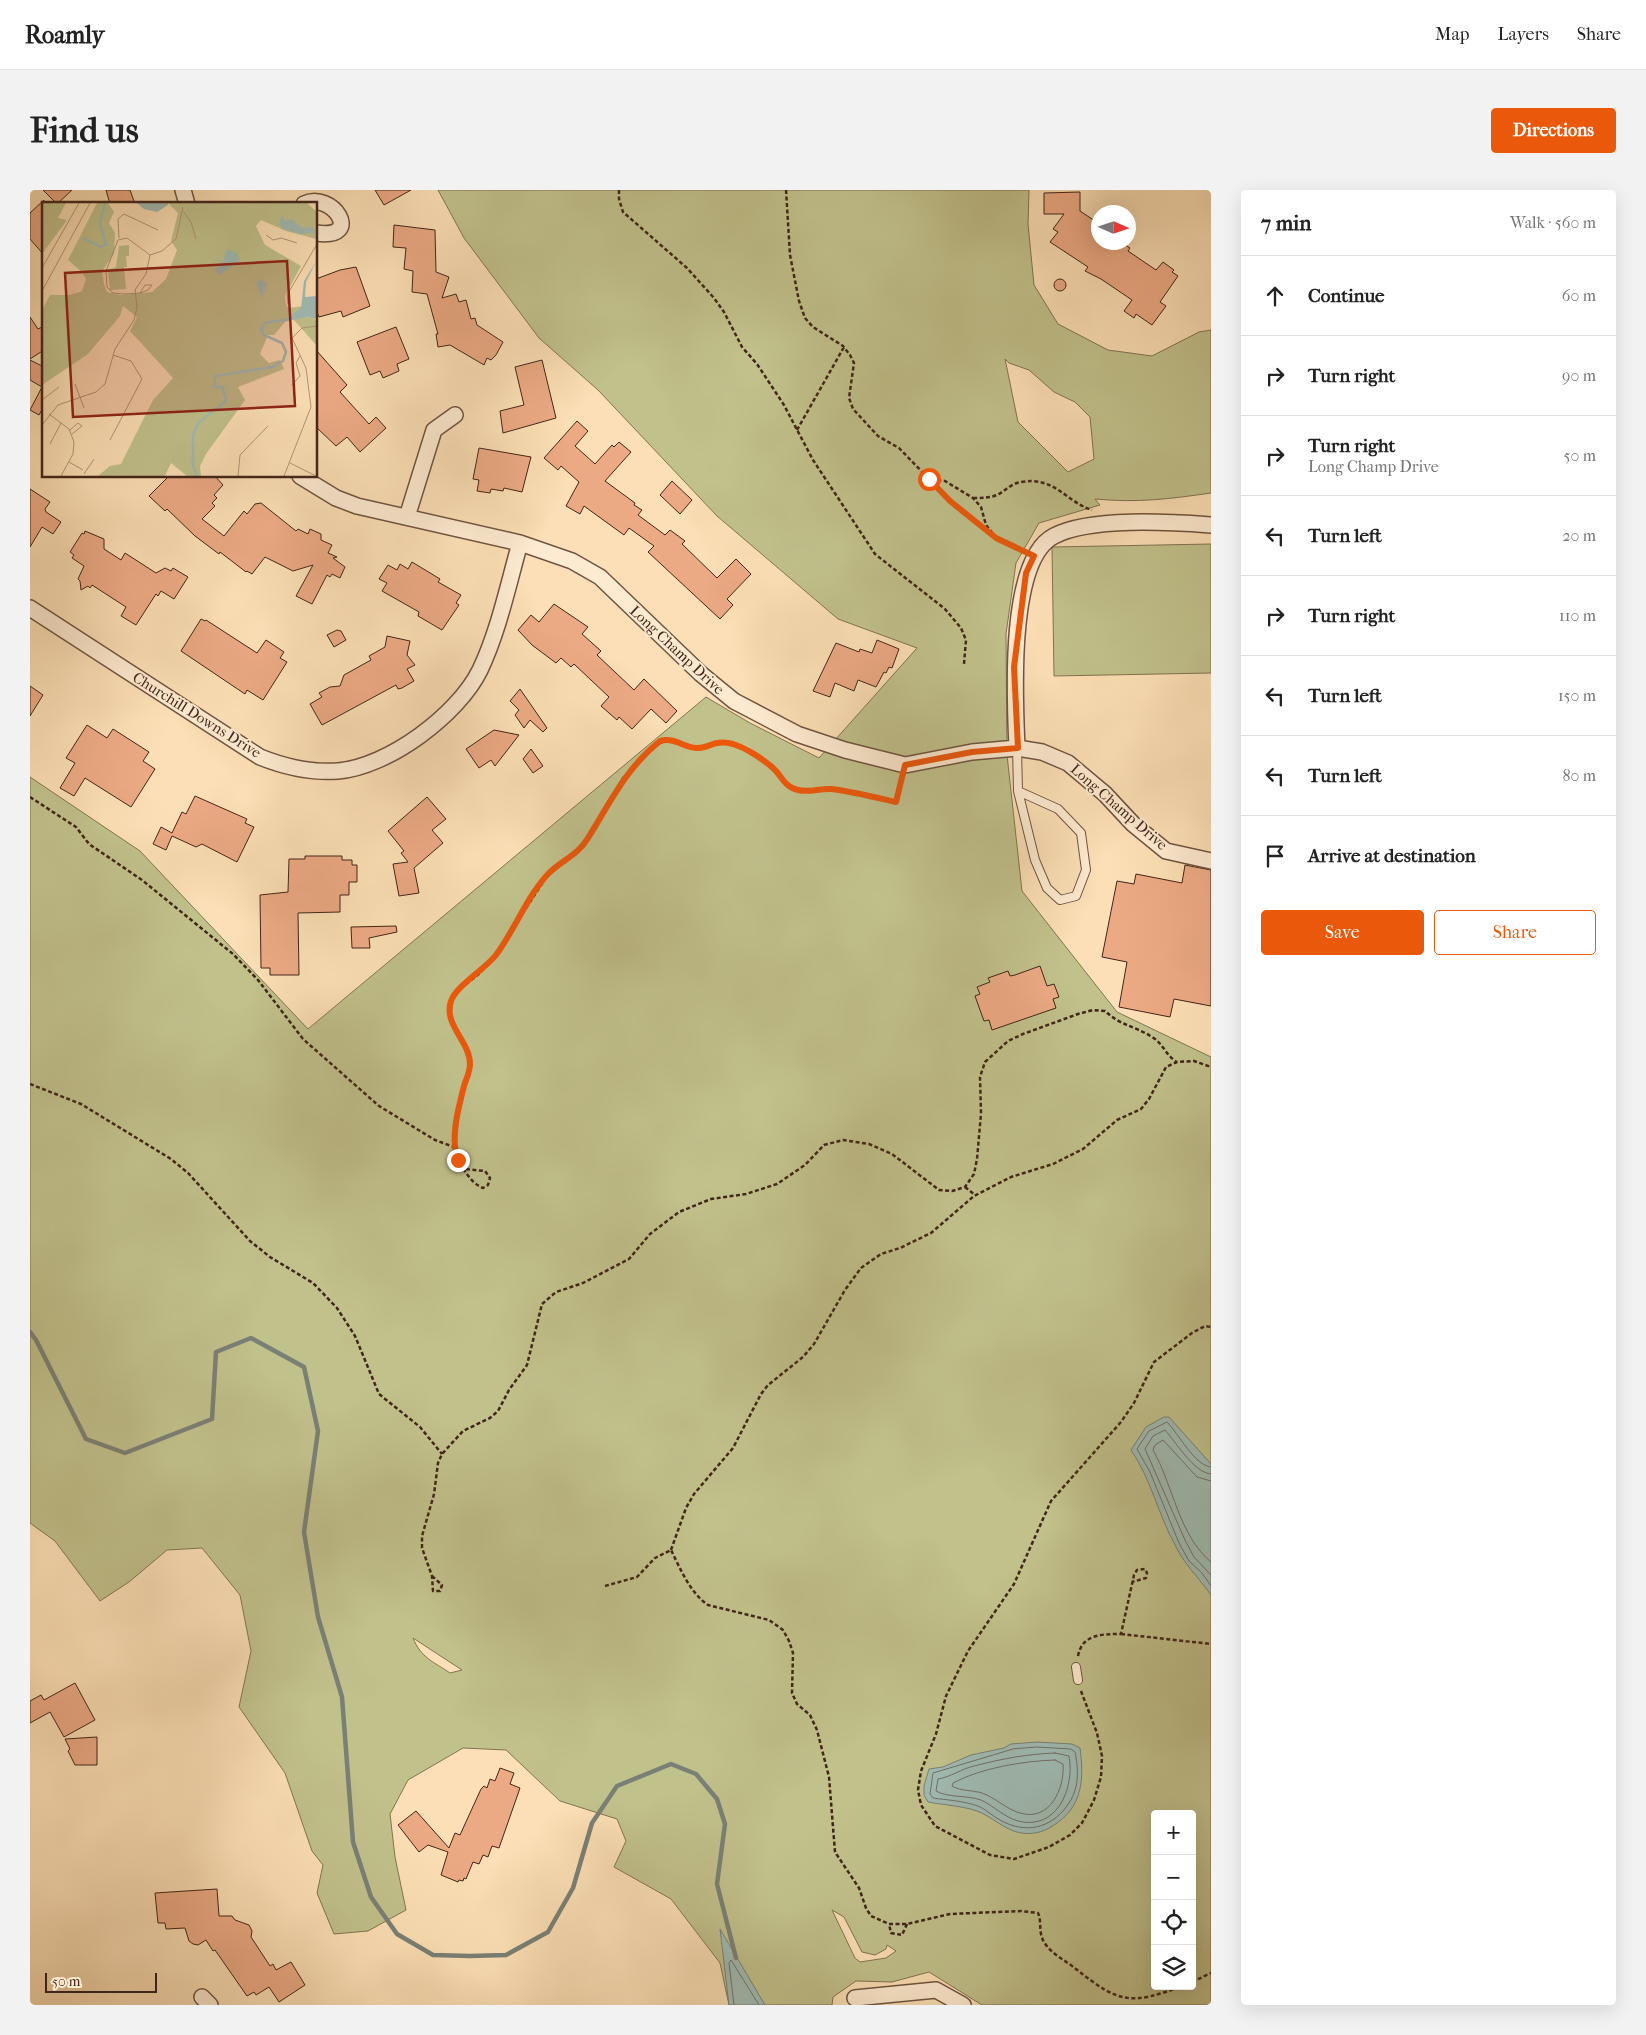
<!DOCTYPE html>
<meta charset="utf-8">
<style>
body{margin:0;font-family:"IM FELL French Canon",serif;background:#f2f2f2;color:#222}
.controls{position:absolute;right:15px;bottom:15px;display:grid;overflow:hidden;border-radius:5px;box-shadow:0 5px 20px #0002}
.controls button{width:45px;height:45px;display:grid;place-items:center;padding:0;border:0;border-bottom:1px solid #e0e0e0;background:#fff;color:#222;font:25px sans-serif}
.compass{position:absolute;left:1061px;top:15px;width:45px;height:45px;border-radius:50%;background:#fff;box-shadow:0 5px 20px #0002;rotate:93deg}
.scale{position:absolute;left:15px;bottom:12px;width:112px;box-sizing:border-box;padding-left:5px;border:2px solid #42251a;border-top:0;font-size:14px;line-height:18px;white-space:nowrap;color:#42251a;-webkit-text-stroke:4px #fdead0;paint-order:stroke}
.stop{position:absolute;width:15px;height:15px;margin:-11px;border:4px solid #ea580c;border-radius:50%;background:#fff}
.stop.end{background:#ea580c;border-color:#fff;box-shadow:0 1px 5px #0008}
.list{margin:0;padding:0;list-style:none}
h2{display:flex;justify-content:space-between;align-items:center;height:65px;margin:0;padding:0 20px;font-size:21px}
h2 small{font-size:16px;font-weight:400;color:#767676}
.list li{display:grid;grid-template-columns:32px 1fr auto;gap:15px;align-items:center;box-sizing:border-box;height:80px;padding:0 20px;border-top:1px solid #e0e0e0}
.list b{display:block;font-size:19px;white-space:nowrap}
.list p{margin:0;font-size:16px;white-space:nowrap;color:#767676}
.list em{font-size:16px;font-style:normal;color:#767676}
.actions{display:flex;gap:10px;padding:15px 20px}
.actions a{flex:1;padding:11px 0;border:1px solid #ea580c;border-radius:5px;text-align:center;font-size:18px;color:#ea580c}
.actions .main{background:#ea580c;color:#fff}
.icon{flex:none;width:28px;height:28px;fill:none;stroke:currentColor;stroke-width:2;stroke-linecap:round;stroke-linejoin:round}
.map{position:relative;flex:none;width:1181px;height:1815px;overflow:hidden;border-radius:5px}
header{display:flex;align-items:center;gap:30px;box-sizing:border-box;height:70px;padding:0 25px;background:#fff;border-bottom:1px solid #e0e0e0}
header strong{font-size:24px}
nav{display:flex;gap:28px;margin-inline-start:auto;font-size:18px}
.intro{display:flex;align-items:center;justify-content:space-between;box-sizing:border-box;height:120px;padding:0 30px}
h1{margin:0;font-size:35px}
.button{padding:12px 22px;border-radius:5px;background:#ea580c;color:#fff;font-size:18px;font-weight:700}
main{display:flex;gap:30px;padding:0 30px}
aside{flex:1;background:#fff;border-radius:5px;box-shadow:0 5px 20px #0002}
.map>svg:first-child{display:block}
.green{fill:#c1c18c;stroke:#827353;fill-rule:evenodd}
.water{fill:#a0bcb4;stroke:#7a8076}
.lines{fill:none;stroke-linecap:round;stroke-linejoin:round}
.shore{stroke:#717067;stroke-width:1}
.stream{stroke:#7a8076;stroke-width:4.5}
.building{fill:#ecaa84;stroke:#42251a}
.service-casing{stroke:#705441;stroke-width:10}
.minor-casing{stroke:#705441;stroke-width:18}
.path{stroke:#42251a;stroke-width:2.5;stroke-dasharray:4 2.5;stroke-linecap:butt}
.service{stroke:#fdead0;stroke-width:8}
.minor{stroke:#fdead0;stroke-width:15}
.route{stroke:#ea580c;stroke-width:6}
.labels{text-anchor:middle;stroke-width:4;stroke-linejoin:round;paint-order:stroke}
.street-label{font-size:15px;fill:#42251a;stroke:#fdead0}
.inset-river{fill:none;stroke:#a0bcb4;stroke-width:2.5}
.inset-road{fill:none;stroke:#b29578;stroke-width:1}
.view{fill:#8f2418;fill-opacity:0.15;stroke:#8f2418;stroke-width:2.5}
.inset-edge{fill:none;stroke:#42251a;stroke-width:2.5}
</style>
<header>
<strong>Roamly</strong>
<nav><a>Map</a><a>Layers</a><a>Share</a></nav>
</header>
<div class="intro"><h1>Find us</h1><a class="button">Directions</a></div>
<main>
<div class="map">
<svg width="1181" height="1815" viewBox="0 0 1181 1815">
<rect width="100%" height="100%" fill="#fcdfb6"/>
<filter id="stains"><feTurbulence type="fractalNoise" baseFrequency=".004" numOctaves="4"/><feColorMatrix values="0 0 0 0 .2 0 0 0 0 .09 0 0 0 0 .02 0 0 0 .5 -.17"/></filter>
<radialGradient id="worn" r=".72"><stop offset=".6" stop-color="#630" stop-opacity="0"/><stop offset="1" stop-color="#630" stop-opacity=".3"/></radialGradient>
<path class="green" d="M408 0H999L998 34 1004 95 1028 134 1078 160 1122 166 1169 142 1181 140V303C1139 309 1108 313 1065 309L1070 315 1009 333 986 373 976 444 977 565 992 701 1087 822 1181 867V1815H952L899 1782 862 1792 826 1791 803 1807 802 1815H699L690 1773 641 1709 584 1677 596 1651 587 1629 530 1611 476 1560 433 1558 378 1590 360 1624 365 1667 376 1720 338 1741 304 1744 287 1703 293 1675 282 1661 255 1583 209 1517 221 1461 210 1405 172 1358 137 1360 99 1392 70 1411 25 1351 0 1333V587L110 661 278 839 676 507 720 533 789 568 887 458 808 429 687 326 568 200 509 148 434 48ZM975 169 979 173 999 180 1024 202 1045 212 1060 227 1064 269 1038 282 988 232ZM383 1448 432 1480 420 1483C404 1472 391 1468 383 1448ZM1125 1624H1162V1796H1125ZM802 1720 814 1727 832 1762 845 1765 856 1759 857 1755 866 1761 856 1768 830 1772 825 1768Z
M1181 354V483L1024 486 1022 357Z"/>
<path class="water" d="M1134 1227H1139L1181 1274V1405C1169 1388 1154 1374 1145 1355 1128 1324 1121 1289 1101 1260L1116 1237Z
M1007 1552 1042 1554 1050 1558C1054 1587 1053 1615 1027 1633 1016 1641 1006 1645 991 1643 974 1640 963 1627 947 1621 933 1616 914 1615 898 1612L894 1605V1596L899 1579 913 1577 941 1565 974 1558 981 1554Z
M690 1739 735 1815H699Z"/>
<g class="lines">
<path class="shore" d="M1181 1277C1165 1276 1148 1243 1137 1232L1119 1241 1107 1259 1120 1282 1149 1353 1159 1371 1172 1383 1181 1396
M1181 1284C1164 1283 1146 1252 1135 1240L1123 1246 1115 1259 1155 1350 1164 1367 1181 1385
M1181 1291 1167 1287 1133 1250 1125 1255 1123 1260C1143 1295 1149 1346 1181 1372
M1007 1557 1041 1559 1045 1562C1049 1581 1049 1600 1037 1616 1020 1639 995 1644 970 1630 962 1626 956 1619 948 1616 934 1611 917 1610 903 1608L900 1604 903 1583 983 1559Z
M1025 1563 1039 1566C1045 1598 1027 1641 988 1631 974 1627 964 1616 951 1610 937 1605 918 1608 906 1601L908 1589C921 1587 931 1579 944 1576 971 1569 997 1564 1025 1563Z
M1025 1570 1033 1574C1035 1598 1020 1632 990 1623 976 1619 966 1608 952 1603 942 1600 930 1601 922 1596L923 1593C951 1578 993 1571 1025 1570Z
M704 1815 699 1773 701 1770 729 1815"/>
<path class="stream" d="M0 1142 6 1150 56 1249 95 1263 182 1229 186 1162 221 1148 274 1177 288 1241 274 1342 288 1427 312 1507 323 1652 341 1707 367 1744 403 1765 440 1766 476 1765 518 1742 543 1698 562 1633 587 1596 641 1574 666 1584 687 1609 695 1634 687 1694 706 1768"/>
</g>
<path class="building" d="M13 0H42L27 14Z
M76 0H100L105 14H80Z
M345 0H381L354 15Z
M1050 2V21L1068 33V52H1091L1100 58 1098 61 1126 80 1133 72 1144 80 1142 82 1148 86 1130 112 1136 116 1122 135 1106 124 1104 128 1094 121 1102 110 1071 89 1055 81 1058 77 1020 52 1028 42 1023 39 1034 24H1014V3Z
M14 10V65L0 49V23Z
M364 35 405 40 406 82 419 87 412 108 426 104 429 112 436 110 441 129 445 128 447 135 473 152 466 165 461 170 457 168 454 175 420 155 408 157 406 144H408L397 104 382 102 383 81 374 79 376 58 363 57Z
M326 77 340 116 313 127 311 121 289 127 286 120V89L310 80Z
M1024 95a6 6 0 1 1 12 0a6 6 0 1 1-12 0Z
M0 127 8 139 14 136V160L0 169Z
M366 137 379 169 367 174 369 181 353 188 350 181 340 185 327 152Z
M286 160 317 195 310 202 339 234 346 227 356 238 330 262 317 247 306 256 286 237Z
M0 170 14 177V216L9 225 0 220 12 197 0 190Z
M512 170 526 228 473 243 470 221 494 215 485 177Z
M547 231 558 241 545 256 565 274 582 255 584 257 589 252 601 262 575 291 605 313 604 315 612 320 608 325 635 345 640 340 655 351 652 354 687 388 706 369 721 384 697 409 703 415 690 429 618 362 624 356 599 338 594 345 554 316 550 324 536 316 549 292 531 276 528 280 514 268Z
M449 258 501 267 492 302 474 298 473 301 461 299 460 303 447 301 449 290 443 289Z
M139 286H185L193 295 184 305 187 308 182 313 185 316 172 329 194 346 214 321 217 324 225 314 231 313 266 341 268 339 278 344 280 339 291 344V350L302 355 298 363 307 367 303 368 315 377 310 388 302 384 300 387 297 385 282 414 266 406 283 375 263 381 235 367 222 384 217 381 216 382 190 362 189 364 165 346 137 319 135 321 119 306Z
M642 291 662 310 650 324 630 305Z
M0 299 20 312 15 319 16 322 31 332 23 344 12 337 0 357Z
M55 341 74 349V359L91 370 95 363 126 383 135 378 141 381 143 378 158 387 144 409 131 401 128 406 126 404 106 435 91 426 96 417 62 395 60 398 58 396 51 400 50 391 48 389 54 376 42 368 44 365 40 362 52 343 54 344Z
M382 372 410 389 408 392 431 405 426 413 429 415 412 440 388 426 389 422 352 401 357 393 349 389 358 375 367 380 370 374 378 379Z
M524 414 558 437 552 444 571 461 567 465 604 500 614 489 647 521 636 533 621 519 602 539 589 527 587 530 571 516 579 507 544 474 541 477 531 468 526 473 502 455 488 440 501 425 509 432Z
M171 429 175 431 176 430 227 463 236 450 254 462 250 468 257 472 233 510 217 500 215 504 151 461Z
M307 440 311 441 316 450 304 457 297 445Z
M357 446 380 451 377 465 385 475 377 479 384 491 372 498 368 499 366 495 292 535 280 514 292 507 289 503 300 497 310 496 314 485 341 470 339 466 355 457Z
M847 450 869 459 862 478 859 477 856 483 854 482 846 497 828 490 824 501 805 493 800 507 783 501 806 453 829 462 830 459 842 463Z
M0 496 13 505 0 526Z
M490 499 517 538 513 542 500 530 494 538 485 525 489 520 480 511Z
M57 535 77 548 83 539 119 562 113 571 125 579 101 617 55 588 44 606 30 598 45 573 36 568Z
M464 540 489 545 465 576 461 570 449 578 436 559Z
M501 559 513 576 503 583 493 569Z
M165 606 217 629 215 633 224 637 207 672 172 654 166 657 142 646 136 660 123 654 131 637 142 643 152 622 156 624Z
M397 607 416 629 402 640 413 653 384 678 389 703 369 706 363 674 378 672 371 663 374 661 358 641Z
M275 666H312V670H322V675H327V692H319V705H310V722L268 723 269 785H240V778H231L230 705 258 702 259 669H275Z
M1155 675 1181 680V816L1144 809 1140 827 1089 817 1097 772 1072 767 1087 691 1104 694 1106 684 1152 693Z
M366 736 367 742 339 748 340 758H322L321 737Z
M1010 776 1017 796 1024 794 1029 807 1023 809 1026 818 962 840 959 830 954 831 945 806 950 804 947 797 960 792 958 788 978 781 980 786 985 785Z
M45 1493 65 1530 34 1547 20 1522 0 1533V1511L11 1505 14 1510Z
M67 1547V1575H45L38 1561 40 1559 35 1549Z
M470 1578 484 1583 480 1594 490 1598 469 1658 462 1656 458 1667 453 1665 449 1674 443 1672 436 1689 434 1688 433 1691 429 1690 428 1692 411 1685 418 1662 398 1655 389 1662 368 1635 386 1621 419 1658 425 1643 430 1645 451 1599 454 1596 457 1598 460 1589 465 1591Z
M187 1699 189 1726H202L205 1730 219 1735 222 1741 221 1747 240 1776 243 1774 246 1780 261 1772 275 1795 249 1812 239 1797 226 1805 224 1802 217 1806 185 1760 183 1761 176 1750 168 1755 163 1754 159 1751 155 1738 136 1739 135 1733H128L125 1703Z"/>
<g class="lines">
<defs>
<path id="service" d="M987 558 988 601 1005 670 1017 698 1030 710 1046 706 1056 680 1051 643 1028 619 988 601
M1046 1477 1048 1490"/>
<path id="minor" d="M153 0 157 14
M274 14C302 0 335 50 286 43
M270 286 306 308 327 316 490 353 542 371 570 387 671 484 704 511 767 544 815 560 875 575 942 562 987 558 1012 562 1038 573 1075 604 1103 634 1136 661 1181 671
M377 327 404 240 425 225
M0 418 230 567C255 577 281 583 308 581 358 577 428 525 450 480 469 440 478 395 490 353
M987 558C985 511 977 370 1024 346 1060 327 1139 332 1181 335
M172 1807 180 1815
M825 1808 906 1800 933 1815"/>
</defs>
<use href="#service" class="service-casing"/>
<use href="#minor" class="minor-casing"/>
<path class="path" d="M589 0V9L593 22 657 78 684 108 694 122 712 157 727 174 754 215 783 270 845 364 915 419 931 438 936 450 934 474
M756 0 760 65 769 111 775 128 783 137 813 156 820 165 824 173 819 208 823 219 848 246 869 258 899 289 915 291 943 308 951 317 956 335 966 348
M767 240 814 157
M899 289 920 311 961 344
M943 308C952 308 959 308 967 305 975 301 982 293 991 292 1025 286 1036 312 1062 320
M965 348 992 361
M0 607 46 637 59 654 112 690 203 764 228 790 273 849 349 916 405 950 424 957C429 972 438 992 453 998L458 995 460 988 455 981 435 979
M0 894 51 914 141 969 158 983 220 1051 240 1067 283 1093 307 1118 325 1146 349 1204 390 1237 412 1264
M424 957 430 913 440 876 439 862 420 828 422 809 431 798 450 783 464 767 519 683 546 664 558 649 593 588 624 556 636 550 668 559 685 552 704 554 732 570 744 578 754 593 768 600 779 602 800 599 830 603 866 612 872 590
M935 997 945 1005
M641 1360 656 1318 664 1304 703 1258 731 1204 738 1195 773 1167 784 1154 815 1100 831 1078 851 1064 870 1058 901 1043 944 1006 981 987 1023 974 1053 959 1087 930 1111 919 1119 909 1136 877 1147 872 1164 871 1181 877
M402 1386 412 1395 410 1401H403L402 1386 392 1358V1346L404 1304 408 1273 412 1264 433 1241 460 1228 468 1221 479 1200 497 1175 512 1114 526 1102 553 1093 599 1069 620 1044 649 1022 681 1009 716 1004 747 994 775 975 794 955 813 950 839 954 862 964 909 1000 922 1001 935 997 944 984 947 969 951 924 950 887 955 872 978 851 993 844 1048 824 1063 820 1075 821C1091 836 1105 836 1122 847 1133 853 1136 866 1147 872
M575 1396 607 1387 625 1368 641 1360C650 1378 660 1403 678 1415L739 1430 753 1440 759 1451 763 1463 762 1503 767 1514 780 1525 787 1540 799 1587 805 1662 829 1698 836 1718 841 1726 859 1734
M1091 1444 1181 1454
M1048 1466C1052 1444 1072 1444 1091 1444L1104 1385 1107 1380 1115 1379 1117 1383 1116 1388 1102 1392
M1051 1501 1067 1543 1072 1566 1071 1587 1064 1610 1052 1633 1040 1645 1019 1657 984 1669 960 1665 905 1636 891 1615 888 1600 891 1581 906 1544 916 1506 938 1461 984 1394 1021 1311 1091 1232 1104 1213 1124 1172 1162 1143 1175 1136 1181 1137
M877 1734 872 1745 861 1743 859 1734H877L920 1724 991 1721 1008 1723C1012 1731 1008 1742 1014 1752 1021 1764 1035 1770 1046 1779 1090 1814 1100 1815 1153 1796
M1162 1792 1181 1783"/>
<use href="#service" class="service"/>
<use href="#minor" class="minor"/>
</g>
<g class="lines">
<path class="route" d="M428 970C420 949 428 919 434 896 436 889 440 882 440 874 440 851 413 835 421 811 427 795 454 780 466 765 484 741 499 703 519 683 532 670 548 665 558 648 580 613 596 578 630 551 644 547 653 557 666 558 678 559 684 549 703 554 716 558 733 569 743 578 752 586 754 597 768 600 779 603 790 598 802 599 824 602 844 607 866 612L875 575 942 562 988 558 984 477 996 383 1004 366 966 348 920 311 899 289"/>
</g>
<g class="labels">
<g class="street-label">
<text transform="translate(647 460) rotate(43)" y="5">Long Champ Drive</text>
<text transform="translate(167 525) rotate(32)" y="5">Churchill Downs Drive</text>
<text transform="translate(1089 617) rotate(41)" y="5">Long Champ Drive</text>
</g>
</g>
<g transform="translate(12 12)">
<rect width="275" height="275" fill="#fcdfb6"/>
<path d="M0 1H24L16 16 25 18 0 52ZM55 1H66L72 10 67 21 73 31 72 52 60 69 62 82 65 90 79 93 110 90 124 77 135 48 129 39 136 11 126 1H265L275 10 274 37 244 29 219 18 214 24 223 43 259 64 243 94 244 103 247 106 261 104 255 116 270 115 275 119V144L251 117 243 120 232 133H226L218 152 227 161 238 158 242 167 196 185 203 198 164 252 158 264 159 274H145L129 261 123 274H56L68 264 79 262 111 198 131 176 88 129 95 115 81 104 78 114 46 152 0 183V108L8 93H28L40 89 44 77 40 70 26 58ZM87 43V54H84L85 65H82L84 87 68 88 66 68 74 65 77 44Z" fill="#c1c18c"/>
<path d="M95 1H126V3L115 10 102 7ZM240 12 243 19 249 17 261 26 271 25 273 31 258 32 241 27 237 22ZM185 47 195 51 198 58 178 73 173 68 180 61 170 56 181 60ZM275 58 264 80 263 95 275 94V117L266 115 239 120 259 106 262 79ZM219 77 225 82 220 96 214 80Z" fill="#a0bcb4"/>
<path class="inset-river" d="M41 36 59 45 64 43 58 21 63 1M155 274 151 264V234L156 221 183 200 184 196 180 185H172L173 174 230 165 241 159 244 150 240 141 222 133 219 127 223 121 242 118"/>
<path class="inset-road" d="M141 9 149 20 154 37M224 33 231 38 239 36 255 41M77 36 76 17 82 12 116 28M0 66 37 1M0 89 48 1M98 91 103 83H110L106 88 98 91 83 92 71 91 65 85 64 69 76 38 85 36 108 53 120 49 134 37 141 5M246 103 245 93 275 42M33 182 42 206M250 183 258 174 254 161 258 154M0 198 17 185M7 212 27 227 32 240 31 252 19 274M0 223 16 203 54 190 63 182 73 147 92 118 95 105 93 88 104 72 108 53M28 228 36 221 40 224 30 232M68 238 100 177 89 159 71 153M8 242 19 221M27 260 41 268M248 261 274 274M42 272 52 257M196 274 198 253 226 224M242 274 269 205 264 166 250 136 260 126 275 124"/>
<path class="view" d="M245 59 253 204 31 215 23 71Z"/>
<rect width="275" height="275" class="inset-edge"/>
</g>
<rect width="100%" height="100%" filter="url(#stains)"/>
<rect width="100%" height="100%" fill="url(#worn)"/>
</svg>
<div class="controls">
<button>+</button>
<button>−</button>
<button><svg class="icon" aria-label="locate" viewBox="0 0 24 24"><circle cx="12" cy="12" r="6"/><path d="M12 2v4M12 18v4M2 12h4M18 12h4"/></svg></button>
<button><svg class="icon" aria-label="layers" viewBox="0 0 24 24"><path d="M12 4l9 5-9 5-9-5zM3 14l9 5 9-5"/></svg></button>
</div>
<svg class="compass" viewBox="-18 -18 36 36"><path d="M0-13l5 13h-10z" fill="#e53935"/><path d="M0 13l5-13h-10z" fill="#767676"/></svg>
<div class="scale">50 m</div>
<div class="stop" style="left:899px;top:289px"></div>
<div class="stop end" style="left:428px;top:970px"></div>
</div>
<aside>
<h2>7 min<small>Walk · 560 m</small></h2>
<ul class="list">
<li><svg class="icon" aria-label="ahead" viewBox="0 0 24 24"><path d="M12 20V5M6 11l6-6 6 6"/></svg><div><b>Continue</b></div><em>60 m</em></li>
<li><svg class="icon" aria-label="right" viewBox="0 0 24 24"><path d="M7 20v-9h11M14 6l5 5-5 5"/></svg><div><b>Turn right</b></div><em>90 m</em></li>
<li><svg class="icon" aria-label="right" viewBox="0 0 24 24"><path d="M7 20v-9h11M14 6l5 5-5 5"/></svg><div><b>Turn right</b><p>Long Champ Drive</p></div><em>50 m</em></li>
<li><svg class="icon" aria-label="left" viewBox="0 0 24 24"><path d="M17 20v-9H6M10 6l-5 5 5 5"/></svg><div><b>Turn left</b></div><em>20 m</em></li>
<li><svg class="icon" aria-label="right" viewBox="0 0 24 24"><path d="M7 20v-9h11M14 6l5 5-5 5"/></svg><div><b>Turn right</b></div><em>110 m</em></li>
<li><svg class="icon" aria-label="left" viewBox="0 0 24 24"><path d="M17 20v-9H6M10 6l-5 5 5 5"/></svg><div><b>Turn left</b></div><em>150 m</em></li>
<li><svg class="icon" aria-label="left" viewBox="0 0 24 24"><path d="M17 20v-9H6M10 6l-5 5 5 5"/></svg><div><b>Turn left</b></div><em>80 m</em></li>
<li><svg class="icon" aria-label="arrive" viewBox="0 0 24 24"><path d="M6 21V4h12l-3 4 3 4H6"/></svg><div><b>Arrive at destination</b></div></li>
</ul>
<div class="actions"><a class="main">Save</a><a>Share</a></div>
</aside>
</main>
